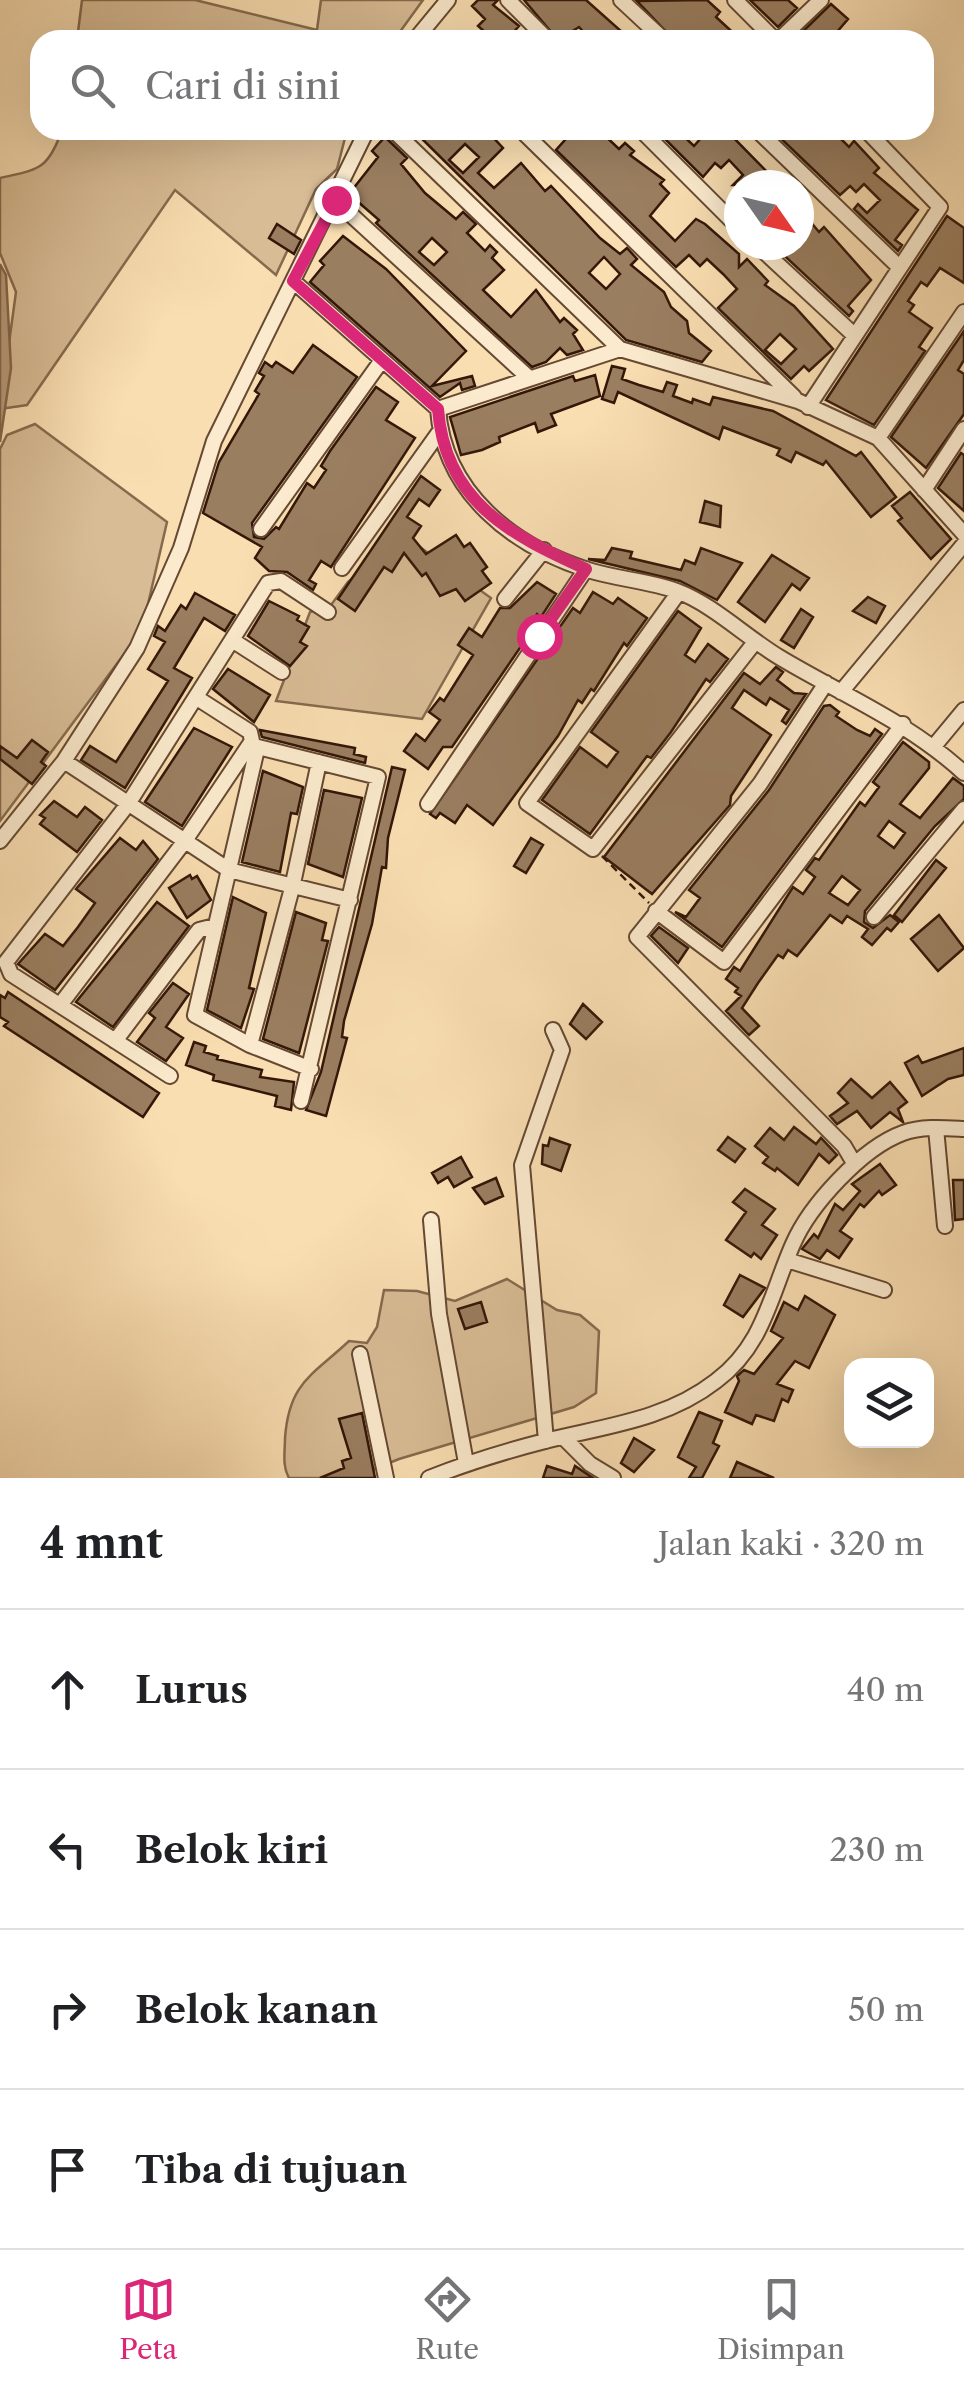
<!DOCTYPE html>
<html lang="id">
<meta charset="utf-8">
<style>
body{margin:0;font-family:"Libre Caslon Text",serif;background:#f6f6f6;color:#202124}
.controls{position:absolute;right:30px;bottom:30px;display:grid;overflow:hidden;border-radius:20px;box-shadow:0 10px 40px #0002}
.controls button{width:90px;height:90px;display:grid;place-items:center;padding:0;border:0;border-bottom:2px solid #e0e0e0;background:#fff;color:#202124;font:50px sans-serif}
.compass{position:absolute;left:724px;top:170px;width:90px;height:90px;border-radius:50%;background:#fff;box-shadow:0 10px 40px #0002;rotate:124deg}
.stop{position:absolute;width:30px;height:30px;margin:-22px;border:8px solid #db2777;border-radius:50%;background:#fff}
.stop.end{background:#db2777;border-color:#fff;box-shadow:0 2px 10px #0008}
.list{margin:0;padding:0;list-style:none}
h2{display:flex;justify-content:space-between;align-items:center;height:130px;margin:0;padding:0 40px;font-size:42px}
h2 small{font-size:32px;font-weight:400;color:#757577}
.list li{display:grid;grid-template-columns:65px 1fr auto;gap:30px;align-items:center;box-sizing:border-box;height:160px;padding:0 40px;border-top:2px solid #e0e0e0}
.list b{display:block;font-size:38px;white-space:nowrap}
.list em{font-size:32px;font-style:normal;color:#757577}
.icon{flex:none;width:55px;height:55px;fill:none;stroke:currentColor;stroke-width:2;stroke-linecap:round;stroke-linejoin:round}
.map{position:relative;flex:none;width:964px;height:1478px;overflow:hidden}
.search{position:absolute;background:#fff;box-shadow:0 10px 40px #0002;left:30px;right:30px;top:30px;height:110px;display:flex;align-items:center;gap:25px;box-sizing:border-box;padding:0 35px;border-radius:30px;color:#757577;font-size:38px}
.sheet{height:770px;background:#fff}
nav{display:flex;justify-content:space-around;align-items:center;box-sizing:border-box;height:140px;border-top:2px solid #e0e0e0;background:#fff;font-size:28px;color:#757577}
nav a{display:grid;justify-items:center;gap:5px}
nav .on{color:#db2777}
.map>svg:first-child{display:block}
.green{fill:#d8bc95;stroke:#866a4e;stroke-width:2.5}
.water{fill:#b69a78;stroke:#82664b;stroke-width:2.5}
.building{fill:#9a7e60;stroke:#341708;stroke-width:2.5;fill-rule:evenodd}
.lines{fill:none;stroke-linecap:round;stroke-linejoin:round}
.minor-casing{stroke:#654932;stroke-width:18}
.path{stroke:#341708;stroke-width:2.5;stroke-dasharray:8 5;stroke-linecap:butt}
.minor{stroke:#fbeacd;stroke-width:14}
.route{stroke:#db2777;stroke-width:12}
</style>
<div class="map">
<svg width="964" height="1478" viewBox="0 0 964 1478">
<rect width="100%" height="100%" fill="#f9deb2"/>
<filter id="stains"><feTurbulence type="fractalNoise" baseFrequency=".002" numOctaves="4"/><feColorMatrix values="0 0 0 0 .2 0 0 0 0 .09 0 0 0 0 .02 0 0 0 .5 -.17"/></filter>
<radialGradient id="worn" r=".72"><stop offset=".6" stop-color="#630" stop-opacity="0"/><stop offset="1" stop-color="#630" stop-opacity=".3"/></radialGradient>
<path class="green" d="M82 0H195L317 30 321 0H423L394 40H77Z
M62 130H347L337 169 316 189 276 275 175 190 27 405 0 409 16 292 0 253V178C39 169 48 170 62 130Z
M35 424 167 522 142 630 0 821V449L7 435Z
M406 537 491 598 422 719 276 701 310 612 331 605 348 582Z
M507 1279 557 1310 580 1315 599 1331 596 1393 574 1407 399 1459 352 1478H289C282 1466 285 1452 285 1438 289 1382 313 1375 349 1341L367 1343 377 1327 384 1290 417 1291 455 1301Z"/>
<path class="water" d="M0 264 6 275 11 368 0 442Z"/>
<path class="building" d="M478 0H498L493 5 519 26 511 35 516 40H476L485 32 478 26 485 19 472 6Z
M524 0H586L622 32 614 40H591L579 27 558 40Z
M707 0 720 12 716 17 741 40H674L637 1Z
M750 0H788L797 8 778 27Z
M831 4 848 19 830 40H794Z
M413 130H486L503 148 478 173 494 188 521 163 545 191 551 186 600 238 620 254 627 248 637 259 631 265 664 292 671 307 687 321 689 333 711 351 702 362 626 340ZM465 144 479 157 463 173 449 160ZM604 257 620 274 606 289 589 273Z
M574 130H599L619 149 625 143 634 151 630 155 664 180 660 184 669 193 650 216 675 241 696 219 705 224 739 254V267L747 259 768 281 765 285 794 306 833 349 809 371 804 366 791 379 718 308 737 289 723 274 707 259 700 266 689 255 676 267 556 150ZM780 334 796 349 781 364 765 350Z
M656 130H677L694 146 708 130H726L780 185H733L743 175 729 160 721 168 715 163 703 177Z
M772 130H832L849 147 854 141 879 168 874 173 918 210 895 240 902 245 898 251 854 209 858 204 867 213 880 200 864 184 856 192 850 186 840 195Z
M385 137 407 158 401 164 425 193 456 219 463 212 476 224 467 233 485 251 490 245 497 252 492 258 504 270 483 290 511 317 536 290 560 322 564 318 577 330 573 334 583 350 567 355 560 348 546 362 532 367 376 223 379 220 349 194 378 157 372 151ZM432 238 447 252 434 265 419 252Z
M799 208 819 232 824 227 871 280 848 306 853 311 849 316 773 245H799Z
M947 216 964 228V283L940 268 927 286 921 282 908 301 914 305 909 312 932 328 919 347 925 351 874 425 826 400Z
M277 224 301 240 294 254 269 238Z
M343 236 386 269 466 351 432 386 472 376 475 386 462 390 460 383 440 397 310 282 324 265 320 261Z
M964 331V360L958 370 964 374V414L926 468 891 437Z
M313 345 357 377 252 523 254 537 264 539 276 527 279 529 307 483 314 488 326 470 321 466 330 451 376 387 398 402 386 420 415 438 331 567 321 561 309 580 316 584 313 590 287 572 269 571 255 558 262 547 203 513 219 462 259 394 255 391 264 376 259 373 265 362 272 367 276 362 293 373Z
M612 366 625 369 622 379 639 385 663 392 667 382 677 385 673 396 692 403 693 399 710 405 713 397 773 411 856 456 861 452 896 497 871 517 826 461 823 465 796 452 791 462 777 455 780 449 723 427 719 439 618 392 614 403 602 399Z
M595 375 600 396 551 414 556 425 538 432 535 423 499 437 500 442 482 450 461 455 450 417 573 376 575 381Z
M961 453 964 455V511L938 488Z
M421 476 440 490 429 506 419 499 407 517 421 526 413 538 426 554 456 535 464 547 470 543 487 567 482 571 491 583 465 601 456 589 440 596 426 573 422 576 404 553 392 572 384 567 355 611 338 599Z
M910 492 951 539 931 559 898 521 902 518 892 506Z
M705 501 721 506 720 527 700 522Z
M612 548 632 552 630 558 681 570 685 560 695 564 701 548 742 563 717 600 680 581 588 559 605 560Z
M772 555 809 578 800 590 792 584 765 622 738 602Z
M537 582 556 594 541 617 537 614 520 640 524 642 452 747H443L428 769 404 751 416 734 425 741 440 720 429 712 440 698 444 701 473 655 458 645 469 628 482 637 500 608H510Z
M593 592 613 604 618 598 647 618 627 646 624 643 594 691 591 689 582 703 578 700 558 736 493 825 467 805 455 823 440 813 436 818 430 814 573 608 580 613Z
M195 593 235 615 225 631 204 618 174 668 192 678 125 788 81 760 90 746 116 762 168 681 148 669 165 642 154 636 158 626 165 631 181 605 186 609Z
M868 597 885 606 876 623 853 611Z
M269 601 299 616 297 620 309 627 300 642 307 646 290 666 248 636Z
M801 609 813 617 794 648 781 640Z
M678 611 701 628 685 655 695 662 708 644 728 659 710 682 706 679 671 732 651 758 647 756 590 834 542 800 580 747 607 767 618 752 591 732Z
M776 667 783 672 777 680 794 693 806 694 786 724 782 721 789 710 770 698 766 705 744 690 732 708 771 735 731 796 730 805 652 894 604 857 744 673 760 684Z
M228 669 270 695 254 722 213 689Z
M830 705 839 712 836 716 857 730 870 736 875 729 882 734 722 947 675 912 686 917 700 898 689 890 769 790 824 706Z
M194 728 232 747 182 826 145 802Z
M260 730 355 748 354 754 366 757 365 763 262 737Z
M32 740 48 752 41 762 46 766 32 784 0 759V746L17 758Z
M903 742 929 762V768L900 804 920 818 953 778 964 786V799L935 826 865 911 864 922 873 928 890 915 899 922 891 931 887 928 872 945 862 937 868 929 847 916 842 923 830 915 797 956 788 950 783 958 778 955 758 983 742 1008 759 1026 749 1035 726 1011 741 996 735 992 738 988 726 979 734 967 740 971 793 887 803 894 815 877 806 870 815 858 819 860 860 802 865 806 879 787 873 782ZM889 821 905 833 894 848 878 836ZM842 876 860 890 848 905 829 893Z
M392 767 405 770 388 838 386 868 382 867 372 924 344 1021 342 1037 347 1038 326 1116 306 1110 321 1072Z
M263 771 303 787 297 814 291 813 280 872 242 862Z
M324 790 362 798 343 877 308 864Z
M54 801 77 817 85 807 102 820 77 852 40 824 45 818 40 815Z
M120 838 136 850 143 841 158 859 55 990 18 964 45 934 63 946 78 927 95 903 76 889Z
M531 838 543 845 526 873 514 866Z
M936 860 946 868 902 922 894 915Z
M190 875 192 879 197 876 211 900 187 918 169 888Z
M233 897 266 913 249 988 254 989 241 1028 207 1010Z
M157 902 189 926 113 1027 76 1002Z
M296 912 326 923 322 940 328 941 299 1053 263 1039Z
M939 915 964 948 938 971 911 939Z
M659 927 688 948 678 963 651 936Z
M173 983 189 994 166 1027 183 1038 166 1061 137 1042 155 1018 149 1013Z
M8 992 159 1093 143 1117 4 1026 8 1022 0 1017V995L5 998Z
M583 1004 602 1022 586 1039 570 1024Z
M194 1042 206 1046 204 1052 218 1056 217 1059 262 1070 260 1077 294 1082 291 1110 275 1106 277 1096 213 1080 214 1075 186 1065Z
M964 1048V1075L948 1079 922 1096 905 1063 918 1056 922 1063Z
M851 1079 872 1098 890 1082 907 1102 898 1109 903 1122 890 1112 871 1128 857 1111 837 1124 830 1116 848 1103 838 1093Z
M794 1127 816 1144 821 1138 837 1155 829 1163 819 1154 798 1185 777 1168 775 1171 763 1163 768 1157 755 1146 770 1128 784 1140Z
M728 1137 745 1149 735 1162 718 1150Z
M550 1138 570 1145 561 1171 542 1164 543 1145 548 1146Z
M461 1157 472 1177 454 1187 448 1177 438 1183 432 1173Z
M880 1164 896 1185 882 1195 879 1191 864 1207 860 1204 840 1231 852 1239 839 1258 827 1250 820 1259 802 1249 814 1234 818 1238 835 1204 843 1210 860 1191 852 1184Z
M496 1178 503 1196 485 1204 473 1188Z
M953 1180H964V1219L955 1220Z
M745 1189 775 1209 762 1225 777 1235 761 1259 754 1253 751 1257 726 1240 746 1212 733 1202Z
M740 1275 765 1288 743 1317 724 1305Z
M805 1296 835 1315 809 1368 795 1361 777 1384 793 1390 788 1402 782 1399 774 1421 756 1415 752 1424 725 1412 739 1381 737 1376 744 1370 754 1374 783 1338 771 1331 784 1302 798 1310Z
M481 1302 487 1322 465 1329 458 1309Z
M699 1412 722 1421 713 1443 719 1446 702 1478H689L696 1467 678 1457Z
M362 1413 375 1478H320L344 1468 342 1461 351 1458 339 1419Z
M634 1438 654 1450 634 1472 621 1463Z
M737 1462 774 1478H730Z
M547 1466 572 1474 575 1466 593 1478H543Z"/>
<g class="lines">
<defs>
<path id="minor" d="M508 0 548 40
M621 0 664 40
M735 0 775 40
M415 40 448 0
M779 40 821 0
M393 130 620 349
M521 130 794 397
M641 130 739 228
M757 130 898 266
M336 201 528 377
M757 245 854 335
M293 281 438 409C444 493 513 546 588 570 617 579 649 581 677 591 712 604 746 637 779 657 844 696 907 721 964 773
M808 407 940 207 866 130
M438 409 620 349 798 401 878 438 964 534
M878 438 964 312
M924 490 964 429
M261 529 382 360
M342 568 440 431
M679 592 527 803 593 849 755 642
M505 599 544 550
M232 640 282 672
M826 683 760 784 637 937 844 1146 854 1163
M841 692 964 544
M250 745 378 777 301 1101
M935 745 964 710
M257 749 195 1015 250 1045 311 1069
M64 761 229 870 350 900
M428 804 586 569
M0 841 64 761 137 648 181 548 214 441 367 130
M656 911 724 962 903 724
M874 917 964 809
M60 1005 184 842 252 741 250 732 197 698
M115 1041 199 930 215 926
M250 1045 292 888 319 762
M170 1076 11 974 6 962 128 804 268 583 281 581 328 612
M936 1128 945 1226
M431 1220 439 1314 466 1463
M787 1260 884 1290
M360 1354 386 1478
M563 1437 590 1464 613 1478
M546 1441 522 1165 562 1050 553 1030
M429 1478C467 1463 506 1451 545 1441 605 1426 666 1420 716 1381 764 1345 770 1296 793 1244 810 1205 862 1148 903 1133 922 1126 945 1128 964 1129"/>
</defs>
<use href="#minor" class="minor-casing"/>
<path class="path" d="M602 856 649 903"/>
<use href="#minor" class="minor"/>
</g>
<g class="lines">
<path class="route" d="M336 200 293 281 438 409C445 502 511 535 586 569L539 636"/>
</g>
<rect width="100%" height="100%" filter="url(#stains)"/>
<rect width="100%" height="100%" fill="url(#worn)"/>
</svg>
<div class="controls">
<button><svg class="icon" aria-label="layers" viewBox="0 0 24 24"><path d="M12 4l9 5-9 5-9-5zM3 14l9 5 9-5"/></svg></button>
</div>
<svg class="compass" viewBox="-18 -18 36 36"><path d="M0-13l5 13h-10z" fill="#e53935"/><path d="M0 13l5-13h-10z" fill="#757577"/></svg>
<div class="stop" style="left:539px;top:636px"></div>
<div class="stop end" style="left:336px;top:200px"></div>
<div class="search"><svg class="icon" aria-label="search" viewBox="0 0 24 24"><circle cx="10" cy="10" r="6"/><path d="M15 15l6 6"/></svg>Cari di sini</div>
</div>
<section class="sheet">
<h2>4 mnt<small>Jalan kaki · 320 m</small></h2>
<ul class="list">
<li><svg class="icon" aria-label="ahead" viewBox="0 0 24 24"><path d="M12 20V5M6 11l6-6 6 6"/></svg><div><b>Lurus</b></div><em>40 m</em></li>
<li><svg class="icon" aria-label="left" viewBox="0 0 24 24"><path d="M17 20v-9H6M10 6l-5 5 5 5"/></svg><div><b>Belok kiri</b></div><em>230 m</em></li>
<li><svg class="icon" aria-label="right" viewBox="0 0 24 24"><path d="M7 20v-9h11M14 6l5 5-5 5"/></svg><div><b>Belok kanan</b></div><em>50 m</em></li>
<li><svg class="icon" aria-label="arrive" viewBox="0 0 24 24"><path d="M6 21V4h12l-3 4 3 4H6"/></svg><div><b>Tiba di tujuan</b></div></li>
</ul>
</section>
<nav>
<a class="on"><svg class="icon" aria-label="map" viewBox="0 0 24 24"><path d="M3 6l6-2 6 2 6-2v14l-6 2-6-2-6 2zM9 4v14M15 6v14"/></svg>Peta</a>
<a><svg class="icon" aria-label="directions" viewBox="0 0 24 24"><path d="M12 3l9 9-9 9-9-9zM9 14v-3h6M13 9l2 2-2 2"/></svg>Rute</a>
<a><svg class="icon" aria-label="saved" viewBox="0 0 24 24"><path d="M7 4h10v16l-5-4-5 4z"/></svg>Disimpan</a>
</nav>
